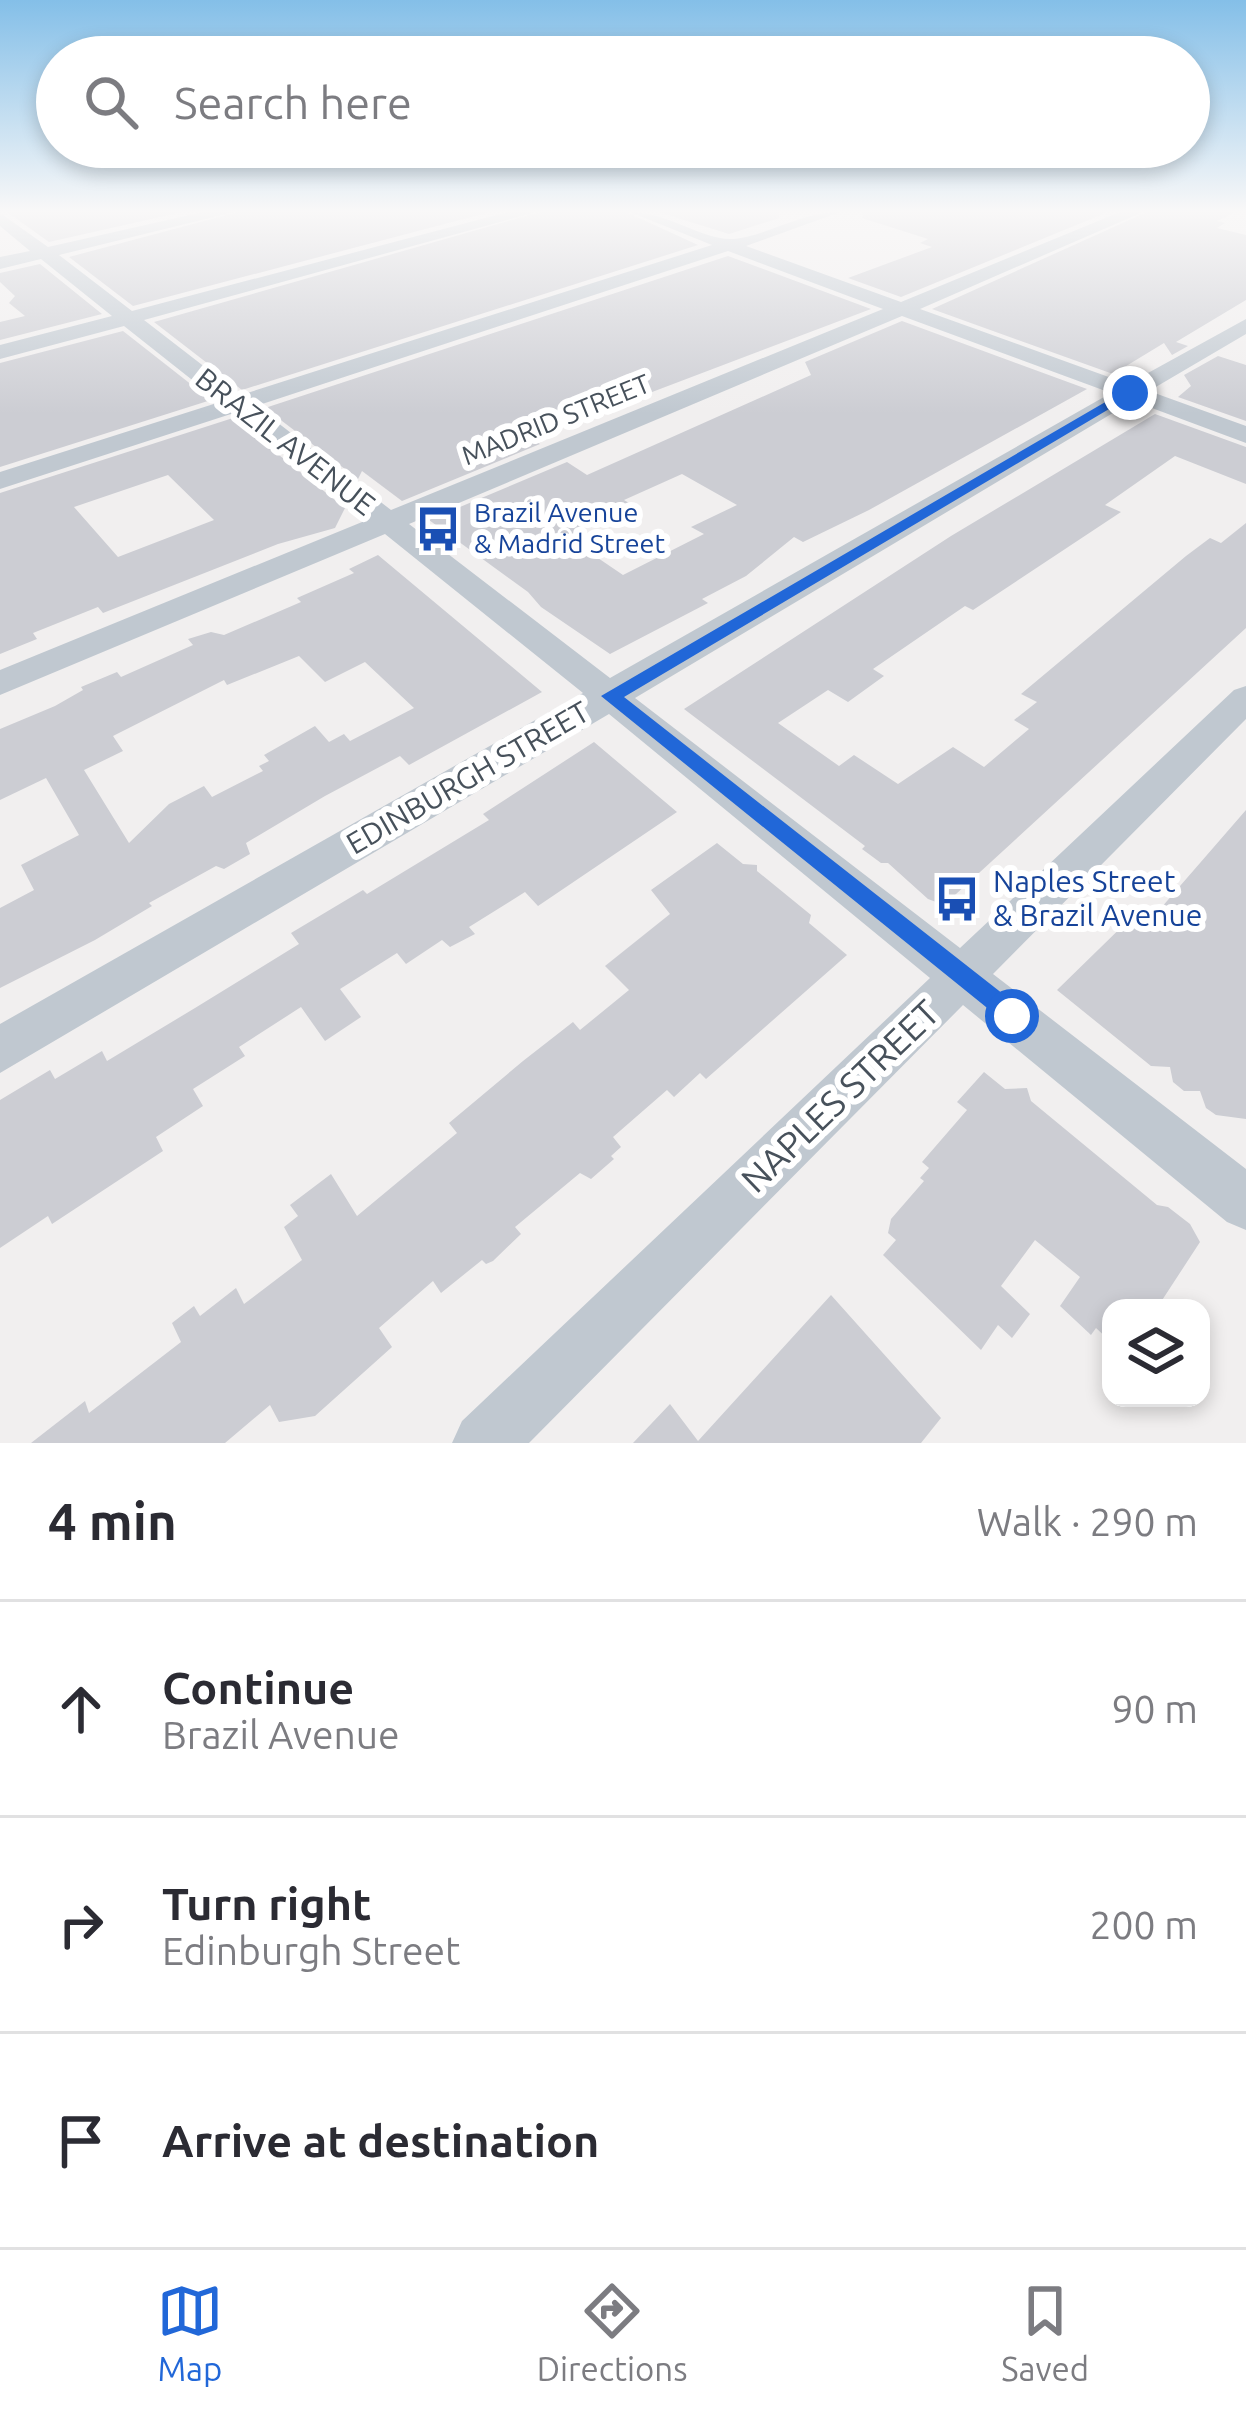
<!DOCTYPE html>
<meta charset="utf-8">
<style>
:root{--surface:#fff;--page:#f2f2f3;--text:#2b2b33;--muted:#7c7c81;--line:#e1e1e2;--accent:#2167d8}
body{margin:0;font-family:Ubuntu,sans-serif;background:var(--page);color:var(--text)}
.controls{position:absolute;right:36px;bottom:36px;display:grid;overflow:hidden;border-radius:24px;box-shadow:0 6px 18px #0003}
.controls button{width:108px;height:108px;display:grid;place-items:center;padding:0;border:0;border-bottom:3px solid var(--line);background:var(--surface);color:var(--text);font:60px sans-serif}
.stop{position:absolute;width:36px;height:36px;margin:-27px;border:9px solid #2167d8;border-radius:50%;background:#fff}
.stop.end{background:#2167d8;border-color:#fff;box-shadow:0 3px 12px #0008}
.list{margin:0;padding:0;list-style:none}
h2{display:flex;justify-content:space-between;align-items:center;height:156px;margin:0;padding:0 48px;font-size:51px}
h2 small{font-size:39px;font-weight:400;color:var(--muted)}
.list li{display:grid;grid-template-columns:78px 1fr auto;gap:36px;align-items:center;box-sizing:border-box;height:216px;padding:0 48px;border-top:3px solid var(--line)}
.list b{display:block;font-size:45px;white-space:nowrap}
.list p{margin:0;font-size:39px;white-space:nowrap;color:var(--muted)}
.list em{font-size:39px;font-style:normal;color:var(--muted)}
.icon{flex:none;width:66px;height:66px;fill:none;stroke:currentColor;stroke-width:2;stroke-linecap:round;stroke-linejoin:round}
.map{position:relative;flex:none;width:1246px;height:1443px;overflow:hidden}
.search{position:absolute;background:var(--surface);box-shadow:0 6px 18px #0003;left:36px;right:36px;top:36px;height:132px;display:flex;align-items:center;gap:30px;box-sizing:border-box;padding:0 42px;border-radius:66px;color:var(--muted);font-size:45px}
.sheet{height:804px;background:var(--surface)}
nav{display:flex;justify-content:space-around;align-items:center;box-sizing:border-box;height:168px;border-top:3px solid var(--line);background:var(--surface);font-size:33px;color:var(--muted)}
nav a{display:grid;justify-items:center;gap:6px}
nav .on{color:var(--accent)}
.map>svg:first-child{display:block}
.building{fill:#cccdd3;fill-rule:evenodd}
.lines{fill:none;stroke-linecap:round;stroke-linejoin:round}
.street{fill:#c0c8d0;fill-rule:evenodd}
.route{fill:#2167d8}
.labels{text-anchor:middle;stroke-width:12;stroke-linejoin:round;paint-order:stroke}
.far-street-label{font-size:27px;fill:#47515b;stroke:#fff}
.far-transit-label{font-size:27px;fill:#164399;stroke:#fff;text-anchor:start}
.street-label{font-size:30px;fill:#47515b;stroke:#fff}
.transit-label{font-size:30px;fill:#164399;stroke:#fff;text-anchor:start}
.near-street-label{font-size:36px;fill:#47515b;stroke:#fff}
</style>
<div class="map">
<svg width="1246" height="1443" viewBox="0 0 1246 1443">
<rect width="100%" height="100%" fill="#f1efef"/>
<g class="building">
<polygon points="7,212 182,212 49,242"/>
<polygon points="238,212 490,212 133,306 69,257"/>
<polygon points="540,212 626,212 698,245 242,390 154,322"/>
<polygon points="659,212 779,212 779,218 729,234"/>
<polygon points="863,212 1108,212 901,297 848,278 932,247 920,243 928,239 862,218"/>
<polygon points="1147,212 1236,212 1217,221 1225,223 1217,228 1246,235 1246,300 1176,342 1188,346 1172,355 1164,343 1113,374 932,309"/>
<polygon points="728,256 871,309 531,438 540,444 402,501 362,471 358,479 265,408"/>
<polygon points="40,264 102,314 0,340 0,322 25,316 9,303 15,296 0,282 0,273"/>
<path d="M902 321 1087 389 869 510 803 542 794 537 746 576 702 599 708 603 610 654 541 607 528 592 429 520 567 462 587 475 811 375 805 362ZM682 474 737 505 691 527 704 534 623 575 567 537 634 506 624 500Z"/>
<polygon points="123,331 211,400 0,467 0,363"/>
<polygon points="1218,356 1246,365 1246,421 1178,397 1191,386 1184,375"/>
<polygon points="1155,414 1246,447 1246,484 1175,456 1105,505 1121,512 973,610 965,606 873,669 884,676 848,702 828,690 778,723 839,766 854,755 898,784 953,747 984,767 1029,729 1014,720 1037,702 1021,694 1186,556 1210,538 1221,543 1246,523 1246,628 944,905 928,899 888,863 881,863 862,849 865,846 684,709 951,536"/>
<path d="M233 418 345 508 335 528 278 544 103 613 98 607 33 633 37 639 0 654V493ZM168 475 214 520 118 557 74 507Z"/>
<path d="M378 555 542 692 409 765 400 756 325 796 246 843 250 854 224 869 216 866 149 903 152 906 95 940 0 988V908L34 890 21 865 79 835 46 778 0 800V729L55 706 83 690 81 687 117 672 121 677 193 645 188 639 211 632 224 635 301 602 297 598 354 573 349 569ZM299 656 325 682 365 662 414 708 350 741 344 734 329 742 315 726 264 755 269 761 259 766 263 771 212 797 204 786 169 804 129 843 84 770 123 751 113 736 224 680 227 685Z"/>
<polygon points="594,742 677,812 538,906 525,892 469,927 475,934 450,947 442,940 406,964 397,953 340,989 361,1017 325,1041 301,1007 239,1047 245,1056 193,1089 203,1106 156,1137 163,1151 52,1224 48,1216 0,1248 0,1100 50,1070 55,1079 102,1051 107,1061 195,1008 299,944 291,933 363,890 367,894 489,820 483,814"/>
<polygon points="1246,810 1246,1119 1216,1115 1206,1108 1200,1091 1184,1091 1173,1082 1170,1067 1151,1066 1057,990 1141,908 1154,916"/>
<polygon points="717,843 743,864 757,865 757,871 811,915 809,923 847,955 706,1079 700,1073 674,1097 667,1090 613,1137 621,1147 611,1156 614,1159 591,1179 580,1173 515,1227 521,1234 493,1261 486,1264 482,1260 441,1293 433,1281 379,1328 392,1347 315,1416 279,1422 270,1405 225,1443 31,1443 85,1401 89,1413 181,1342 172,1323 194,1306 200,1316 236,1288 244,1304 302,1260 284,1227 298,1216 290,1205 331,1174 357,1216 457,1133 449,1123 523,1061 573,1022 580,1030 629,990 605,966 670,914 651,890"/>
<polygon points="984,1072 1005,1089 1027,1088 1031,1101 1157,1205 1168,1207 1190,1224 1200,1242 1157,1308 1111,1308 1111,1342 1096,1328 1091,1335 1060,1306 1080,1277 1035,1240 1001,1286 1030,1314 1012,1338 998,1325 981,1350 883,1255 896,1240 888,1233 891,1219 924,1181 920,1178 929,1168 922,1162 967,1110 957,1102"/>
<polygon points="831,1295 941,1418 921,1443 633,1443 670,1404 698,1441"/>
</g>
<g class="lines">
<path class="street" d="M203 212H234L59 255 132 311 508 212H536L144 320 241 395 712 245 630 212C667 212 701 239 730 239 761 239 799 212 840 212L746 246 901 302 1120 212H1143L920 309 1128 384 1246 319V334L1149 391 1246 426V443L1133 401 635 698 960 948 1234 690 1246 686V719L993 974 1246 1169V1230L1227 1222 963 1005 529 1443H452L462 1421 930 978 609 714 0 1073V1024L583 693 385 534 0 695V670L367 520 234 413 0 489V472L220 402 124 326 0 359V345L112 316 41 259 0 269V257L30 251 0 226V213L48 247ZM728 251 883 309 391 510 256 406ZM902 316 1111 393 610 678 409 524Z"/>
</g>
<linearGradient id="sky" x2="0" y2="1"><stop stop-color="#84bfe8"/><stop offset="0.51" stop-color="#f9f8f8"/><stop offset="1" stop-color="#f9f8f8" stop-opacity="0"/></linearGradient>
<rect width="1246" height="414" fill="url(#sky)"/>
<polygon class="route" points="1126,390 1136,393 624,697 1021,1008 1025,1016 1012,1028 601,696"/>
<defs>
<g id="bus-bare" transform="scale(3.6)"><path d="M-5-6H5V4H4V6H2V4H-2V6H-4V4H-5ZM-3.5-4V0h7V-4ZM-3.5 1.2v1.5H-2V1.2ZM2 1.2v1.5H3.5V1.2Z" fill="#1a4fb4" stroke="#fff" stroke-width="2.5" paint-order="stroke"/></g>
</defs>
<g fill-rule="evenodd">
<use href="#bus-bare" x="438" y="529"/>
<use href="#bus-bare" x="957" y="899"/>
</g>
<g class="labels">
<g class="far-street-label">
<text transform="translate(556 420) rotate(-22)" y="9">MADRID STREET</text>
</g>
<g class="far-transit-label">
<text x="474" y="522">Brazil Avenue<tspan x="474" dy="31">&amp; Madrid Street</tspan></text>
</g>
<g class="street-label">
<text transform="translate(285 442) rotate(38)" y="10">BRAZIL AVENUE</text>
<text transform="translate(468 778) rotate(-30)" y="10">EDINBURGH STREET</text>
</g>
<g class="transit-label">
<text x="993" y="892">Naples Street<tspan x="993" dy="34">&amp; Brazil Avenue</tspan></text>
</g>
<g class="near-street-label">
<text transform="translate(840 1096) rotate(-44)" y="13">NAPLES STREET</text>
</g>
</g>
</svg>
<div class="controls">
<button><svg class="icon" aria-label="layers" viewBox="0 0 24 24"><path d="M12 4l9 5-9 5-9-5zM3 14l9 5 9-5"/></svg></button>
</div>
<div class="stop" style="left:1012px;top:1016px"></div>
<div class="stop end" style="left:1130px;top:393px"></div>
<div class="search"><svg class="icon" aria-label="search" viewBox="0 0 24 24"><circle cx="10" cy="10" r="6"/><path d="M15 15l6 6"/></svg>Search here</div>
</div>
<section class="sheet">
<h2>4 min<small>Walk · 290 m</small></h2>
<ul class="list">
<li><svg class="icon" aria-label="ahead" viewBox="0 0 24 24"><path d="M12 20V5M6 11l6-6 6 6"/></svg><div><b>Continue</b><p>Brazil Avenue</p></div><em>90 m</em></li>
<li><svg class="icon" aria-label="right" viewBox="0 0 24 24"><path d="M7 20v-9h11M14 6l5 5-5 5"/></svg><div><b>Turn right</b><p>Edinburgh Street</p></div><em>200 m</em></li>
<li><svg class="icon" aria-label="arrive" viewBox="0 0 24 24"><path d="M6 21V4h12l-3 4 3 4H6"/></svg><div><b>Arrive at destination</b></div></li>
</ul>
</section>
<nav>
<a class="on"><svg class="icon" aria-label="map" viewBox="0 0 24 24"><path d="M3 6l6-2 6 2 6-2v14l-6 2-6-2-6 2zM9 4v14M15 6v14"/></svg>Map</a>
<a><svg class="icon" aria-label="directions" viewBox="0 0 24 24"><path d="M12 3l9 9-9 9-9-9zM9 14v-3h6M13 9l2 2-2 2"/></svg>Directions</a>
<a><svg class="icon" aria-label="saved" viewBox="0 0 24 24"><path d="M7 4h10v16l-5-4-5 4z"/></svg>Saved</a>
</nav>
